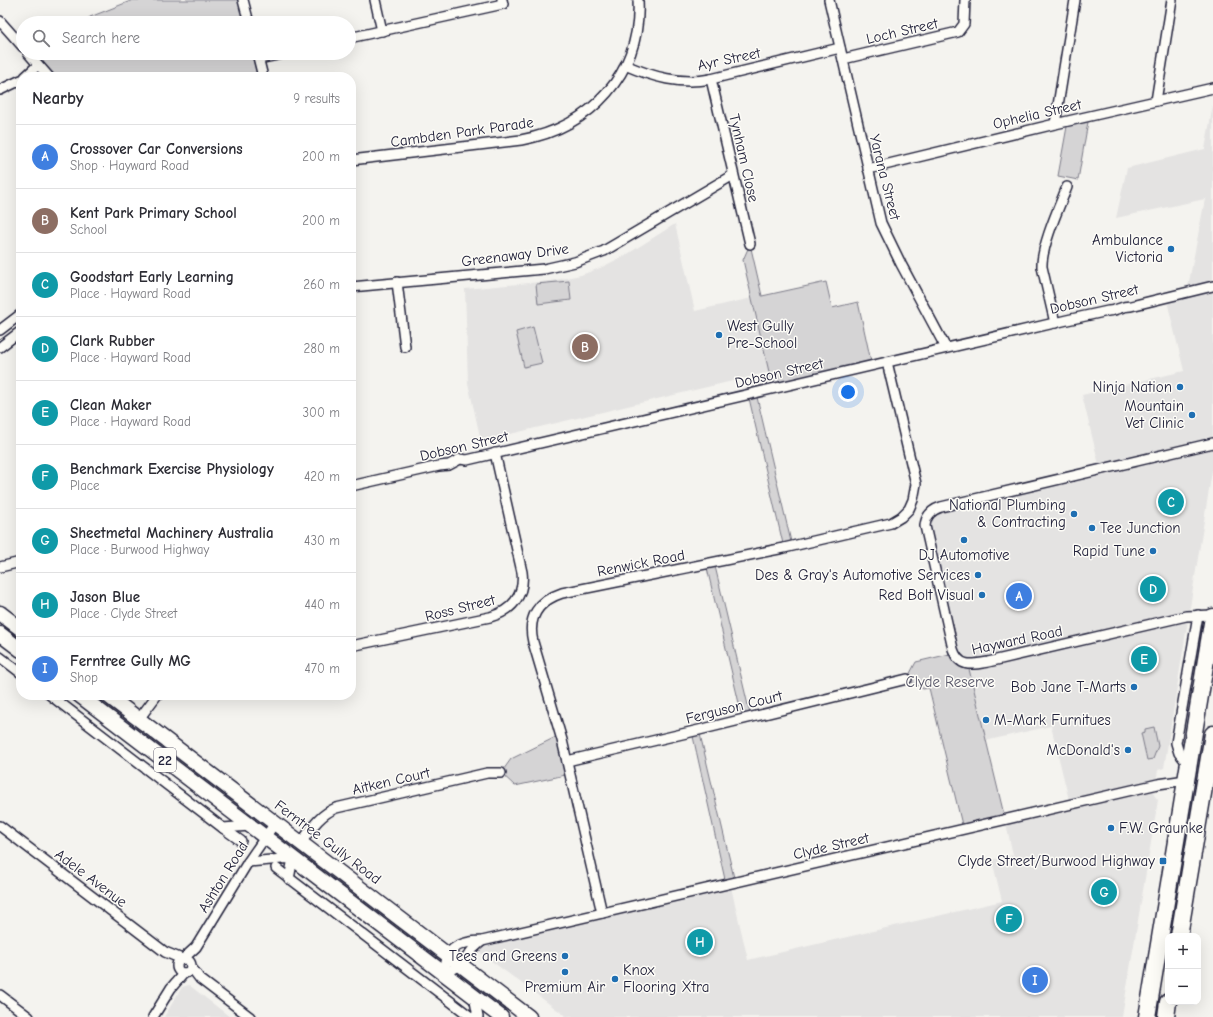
<!DOCTYPE html>
<meta charset="utf-8">
<style>
:root{--surface:#fff;--page:#f7f7f7;--text:#2b2b33;--muted:#7c7c81;--line:#e1e1e2;--accent:#111827}
body{margin:0;font-family:"Comic Neue",sans-serif;background:var(--page);color:var(--text)}
.controls{position:absolute;right:12px;bottom:12px;display:grid;overflow:hidden;border-radius:8px;box-shadow:0 4px 16px #0002}
.controls button{width:36px;height:36px;display:grid;place-items:center;padding:0;border:0;border-bottom:1px solid var(--line);background:var(--surface);color:var(--text);font:20px sans-serif}
.you{position:absolute;left:848px;top:392px;width:14px;height:14px;margin:-10px;border:3px solid #fff;border-radius:50%;background:#1a73e8;box-shadow:0 0 0 6px #1a73e833}
.badge{display:grid;place-items:center;width:26px;height:26px;border-radius:50%;background:var(--accent);color:#fff;font-size:13px;font-weight:700}
.pin{position:absolute;translate:-50% -50%;border:2px solid #fff;box-shadow:0 1px 4px #0006}
.list{margin:0;padding:0;list-style:none}
h2{display:flex;justify-content:space-between;align-items:center;height:52px;margin:0;padding:0 16px;font-size:17px}
h2 small{font-size:13px;font-weight:400;color:var(--muted)}
.list li{display:grid;grid-template-columns:26px 1fr auto;gap:12px;align-items:center;box-sizing:border-box;height:64px;padding:0 16px;border-top:1px solid var(--line)}
.list b{display:block;font-size:15px;white-space:nowrap}
.list p{margin:0;font-size:13px;white-space:nowrap;color:var(--muted)}
.list em{font-size:13px;font-style:normal;color:var(--muted)}
.icon{flex:none;width:22px;height:22px;fill:none;stroke:currentColor;stroke-width:2;stroke-linecap:round;stroke-linejoin:round}
.map{position:relative;flex:none;width:1213px;height:1017px;overflow:hidden}
.search{position:absolute;background:var(--surface);box-shadow:0 4px 16px #0002;left:16px;top:16px;width:340px;height:44px;display:flex;align-items:center;gap:10px;box-sizing:border-box;padding:0 14px;border-radius:22px;color:var(--muted);font-size:15px}
.panel{position:absolute;background:var(--surface);box-shadow:0 4px 16px #0002;left:16px;top:72px;width:340px;height:628px;border-radius:16px}
.map>svg:first-child{display:block}
.built{fill:#e4e3e2}
.green{fill:#d5d4d5;stroke:#7c7b88}
.lines{fill:none;stroke-linecap:round;stroke-linejoin:round}
.street-casing{stroke:#22223b;stroke-width:12}
.primary-casing{stroke:#22223b;stroke-width:17}
.highway-casing{stroke:#22223b;stroke-width:19}
.street{stroke:#fdfcf7;stroke-width:9}
.primary{stroke:#fdfcf7;stroke-width:14}
.highway{stroke:#fdfcf7;stroke-width:16}
.poi-dot{fill:#1f6fb2;stroke:#fdfcf7;stroke-width:1.5}
.labels{text-anchor:middle;stroke-width:3;stroke-linejoin:round;paint-order:stroke}
.shield{fill:#fdfcf7;stroke:#646373;stroke-width:1}
.shield-label{font-size:14px;font-weight:bold;fill:#22223b}
.street-label{font-size:15px;fill:#22223b;stroke:#fdfcf7}
.poi-label{font-size:15px;fill:#22223b;stroke:#fdfcf7;text-anchor:end}
.park-label{font-size:15px;fill:#585769;stroke:#fdfcf7}
</style>
<div class="map">
<svg width="1213" height="1017" viewBox="0 0 1213 1017">
<rect width="100%" height="100%" fill="#f4f3ef"/>
<filter id="ink" filterUnits="userSpaceOnUse"><feTurbulence type="fractalNoise" baseFrequency=".025" numOctaves="2"/><feDisplacementMap in="SourceGraphic" scale="8" xChannelSelector="R" yChannelSelector="G"/><feConvolveMatrix kernelMatrix="1 2 1 2 8 2 1 2 1" color-interpolation-filters="sRGB"/></filter>
<g filter="url(#ink)">
<g class="built">
<polygon points="1213,105 1213,465 1164,768 1158,770 1154,795 1158,800 1122,1017 567,1017 482,954 475,948 482,941 730,883 748,960 1002,901 992,860 1013,855 1005,819 1070,804 1051,726 985,741 968,665 960,661 926,532 931,512 1100,469 1082,395 1184,371 1166,297 1187,292 1205,199 1116,218 1127,168 1205,149"/>
<polygon points="675,224 695,311 752,298 770,372 481,441 468,383 465,289 550,281 581,275 600,268 626,255"/>
<polygon points="189,985 230,1017 164,1017 182,987"/>
</g>
<g class="green">
<polygon points="133,0 243,0 249,23 83,23 90,17"/>
<polygon points="49,53 257,53 263,77 49,77 37,63"/>
<polygon points="1089,116 1078,180 1058,176 1068,121"/>
<polygon points="750,244 762,296 826,282 832,308 858,302 872,366 773,389 743,260"/>
<polygon points="569,281 571,300 538,304 536,284"/>
<polygon points="533,327 542,363 524,367 516,332"/>
<polygon points="756,393 792,546 784,548 748,394"/>
<polygon points="714,562 751,718 743,720 706,564"/>
<polygon points="954,653 968,665 1005,819 963,829 929,688 923,689 907,679 916,662"/>
<polygon points="1154,727 1158,746 1153,759 1147,760 1141,733 1145,732 1145,729"/>
<polygon points="699,730 735,882 726,884 692,732"/>
<polygon points="560,735 570,774 515,786 501,773 511,759"/>
</g>
<g class="lines">
<g class="street-casing">
<g id="street">
<polyline points="243,0 249,23"/>
<polyline points="375,0 382,31"/>
<polyline points="829,0 881,223 901,264 946,348"/>
<polyline points="0,21 23,47"/>
<polyline points="349,38 503,4 502,0"/>
<polyline points="28,53 49,77"/>
<polyline points="257,53 263,77"/>
<polyline points="259,59 287,53"/>
<polyline points="843,59 958,32 964,24 965,0"/>
<path d="M625 65C653 77 680 85 711 79L840 48"/>
<polyline points="25,77 38,65"/>
<polyline points="711,79 750,244"/>
<polyline points="0,90 21,80"/>
<polyline points="1156,101 1172,0"/>
<polyline points="1055,124 1075,0"/>
<path d="M351 160 521 140C591 127 642 73 638 0"/>
<polyline points="868,169 1055,124 1213,88"/>
<polyline points="397,282 405,347"/>
<polyline points="351,287 544,269 575,262 604,251 733,175"/>
<path d="M1055 323 1042 267C1041 247 1059 207 1067 187"/>
<polyline points="0,330 21,314"/>
<polyline points="0,347 21,331"/>
<path d="M1213 443 941 507C932 510 926 515 925 526L953 649C959 668 972 665 988 662L1186 616 1213 615"/>
<path d="M351 486 439 466 449 465 460 459 467 460 1067 320 1108 311C1118 311 1119 306 1131 306L1213 286"/>
<polyline points="0,567 21,562"/>
<path d="M351 646 490 617C512 611 525 595 522 572L495 453"/>
<polyline points="0,657 21,673"/>
<polyline points="50,695 223,828 250,826"/>
<polyline points="139,719 157,695"/>
<polyline points="567,761 699,730 907,679"/>
<polyline points="1189,765 1179,753 1176,743 1198,615"/>
<polyline points="0,826 165,952 182,959"/>
<polyline points="223,828 241,841"/>
<path d="M301 843C311 829 319 815 336 808L487 773H501"/>
<polyline points="248,862 293,858 289,879"/>
<polyline points="276,868 471,1017"/>
<path d="M602 913 562 740 533 642C527 617 538 601 562 593L784 548 891 523 901 517 909 509 913 500 916 484 887 362"/>
<polyline points="183,959 196,947 248,862 275,823"/>
<circle cx="184" cy="966" r="7"/>
<polyline points="191,967 200,979 250,1017"/>
<path d="M444 974C445 968 446 960 448 955 454 944 470 941 482 941L1158 784 1186 780"/>
<polyline points="444,974 461,965 473,949 482,941"/>
<polyline points="0,995 29,1017"/>
<polyline points="474,996 478,1017"/>
<polyline points="153,1017 171,988 184,973"/>
</g>
</g>
<g class="primary-casing">
<g id="primary">
<polyline points="0,613 21,629"/>
<polyline points="0,634 21,650"/>
<polyline points="79,695 501,1017"/>
<polyline points="107,695 529,1017"/>
</g>
</g>
<g class="highway-casing">
<g id="highway">
<polyline points="1179,936 1213,734"/>
<polyline points="1147,1017 1213,617"/>
<polyline points="1166,1017 1168,1002"/>
</g>
</g>
<use href="#street" class="street"/>
<use href="#primary" class="primary"/>
<use href="#highway" class="highway"/>
</g>
</g>
<g class="poi-dot">
<circle cx="1171" cy="249" r="4"/>
<circle cx="719" cy="335" r="4"/>
<circle cx="1180" cy="387" r="4"/>
<circle cx="1192" cy="415" r="4"/>
<circle cx="1074" cy="514" r="4"/>
<circle cx="1092" cy="528" r="4"/>
<circle cx="964" cy="540" r="4"/>
<circle cx="1153" cy="551" r="4"/>
<circle cx="978" cy="575" r="4"/>
<circle cx="982" cy="595" r="4"/>
<circle cx="1134" cy="687" r="4"/>
<circle cx="986" cy="720" r="4"/>
<circle cx="1128" cy="750" r="4"/>
<circle cx="1111" cy="828" r="4"/>
<rect x="1159" y="857" width="8" height="8" rx="2"/>
<circle cx="565" cy="956" r="4"/>
<circle cx="565" cy="972" r="4"/>
<circle cx="615" cy="979" r="4"/>
</g>
<g class="labels">
<rect class="shield" x="154" y="748" width="22" height="24" rx="3"/>
<g class="shield-label">
<text x="165" y="765">22</text>
</g>
<g class="street-label">
<text transform="translate(902 31) rotate(-13)" y="5">Loch Street</text>
<text transform="translate(729 59) rotate(-12)" y="5">Ayr Street</text>
<text transform="translate(1037 114) rotate(-13)" y="5">Ophelia Street</text>
<text transform="translate(462 132) rotate(-8)" y="5">Cambden Park Parade</text>
<text transform="translate(744 158) rotate(77)" y="5">Tynham Close</text>
<text transform="translate(885 177) rotate(76)" y="5">Yarana Street</text>
<text transform="translate(515 255) rotate(-7)" y="5">Greenaway Drive</text>
<text transform="translate(1094 299) rotate(-13)" y="5">Dobson Street</text>
<text transform="translate(779 373) rotate(-13)" y="5">Dobson Street</text>
<text transform="translate(464 446) rotate(-13)" y="5">Dobson Street</text>
<text transform="translate(641 563) rotate(-11)" y="5">Renwick Road</text>
<text transform="translate(460 608) rotate(-14)" y="5">Ross Street</text>
<text transform="translate(1017 640) rotate(-12)" y="5">Hayward Road</text>
<text transform="translate(734 707) rotate(-14)" y="5">Ferguson Court</text>
<text transform="translate(391 781) rotate(-13)" y="5">Aitken Court</text>
<text transform="translate(328 842) rotate(37)" y="5">Ferntree Gully Road</text>
<text transform="translate(831 846) rotate(-13)" y="5">Clyde Street</text>
<text transform="translate(223 877) rotate(-58)" y="5">Ashton Road</text>
<text transform="translate(91 878) rotate(37)" y="5">Adele Avenue</text>
</g>
<g class="poi-label">
<text x="1163" y="245">Ambulance<tspan x="1163" dy="17">Victoria</tspan></text>
<text x="727" y="331" text-anchor="start">West Gully<tspan x="727" dy="17">Pre-School</tspan></text>
<text x="1172" y="392">Ninja Nation</text>
<text x="1184" y="411">Mountain<tspan x="1184" dy="17">Vet Clinic</tspan></text>
<text x="1066" y="510">National Plumbing<tspan x="1066" dy="17">&amp; Contracting</tspan></text>
<text x="1100" y="533" text-anchor="start">Tee Junction</text>
<text x="1145" y="556">Rapid Tune</text>
<text x="964" y="560" text-anchor="middle">DJ Automotive</text>
<text x="970" y="580">Des &amp; Gray's Automotive Services</text>
<text x="974" y="600">Red Bolt Visual</text>
<text x="1126" y="692">Bob Jane T-Marts</text>
<text x="994" y="725" text-anchor="start">M-Mark Furnitues</text>
<text x="1120" y="755">McDonald's</text>
<text x="1119" y="833" text-anchor="start">F.W. Graunke</text>
<text x="1155" y="866">Clyde Street/Burwood Highway</text>
<text x="557" y="961">Tees and Greens</text>
<text x="623" y="975" text-anchor="start">Knox<tspan x="623" dy="17">Flooring Xtra</tspan></text>
<text x="565" y="992" text-anchor="middle">Premium Air</text>
</g>
<g class="park-label">
<text x="950" y="687">Clyde Reserve</text>
</g>
</g>
</svg>
<div class="controls">
<button>+</button>
<button>−</button>
</div>
<div class="you"></div>
<div class="pin badge" style="left:1019px;top:596px;background:#3f7fe0">A</div>
<div class="pin badge" style="left:585px;top:347px;background:#8d6e63">B</div>
<div class="pin badge" style="left:1171px;top:502px;background:#0f9aa8">C</div>
<div class="pin badge" style="left:1153px;top:589px;background:#0f9aa8">D</div>
<div class="pin badge" style="left:1144px;top:659px;background:#0f9aa8">E</div>
<div class="pin badge" style="left:1009px;top:919px;background:#0f9aa8">F</div>
<div class="pin badge" style="left:1104px;top:892px;background:#0f9aa8">G</div>
<div class="pin badge" style="left:700px;top:942px;background:#0f9aa8">H</div>
<div class="pin badge" style="left:1035px;top:980px;background:#3f7fe0">I</div>
<div class="search"><svg class="icon" aria-label="search" viewBox="0 0 24 24"><circle cx="10" cy="10" r="6"/><path d="M15 15l6 6"/></svg>Search here</div>
<section class="panel">
<h2>Nearby<small>9 results</small></h2>
<ul class="list">
<li><span class="badge" style="background:#3f7fe0">A</span><div><b>Crossover Car Conversions</b><p>Shop · Hayward Road</p></div><em>200 m</em></li>
<li><span class="badge" style="background:#8d6e63">B</span><div><b>Kent Park Primary School</b><p>School</p></div><em>200 m</em></li>
<li><span class="badge" style="background:#0f9aa8">C</span><div><b>Goodstart Early Learning</b><p>Place · Hayward Road</p></div><em>260 m</em></li>
<li><span class="badge" style="background:#0f9aa8">D</span><div><b>Clark Rubber</b><p>Place · Hayward Road</p></div><em>280 m</em></li>
<li><span class="badge" style="background:#0f9aa8">E</span><div><b>Clean Maker</b><p>Place · Hayward Road</p></div><em>300 m</em></li>
<li><span class="badge" style="background:#0f9aa8">F</span><div><b>Benchmark Exercise Physiology</b><p>Place</p></div><em>420 m</em></li>
<li><span class="badge" style="background:#0f9aa8">G</span><div><b>Sheetmetal Machinery Australia</b><p>Place · Burwood Highway</p></div><em>430 m</em></li>
<li><span class="badge" style="background:#0f9aa8">H</span><div><b>Jason Blue</b><p>Place · Clyde Street</p></div><em>440 m</em></li>
<li><span class="badge" style="background:#3f7fe0">I</span><div><b>Ferntree Gully MG</b><p>Shop</p></div><em>470 m</em></li>
</ul>
</section>
</div>
